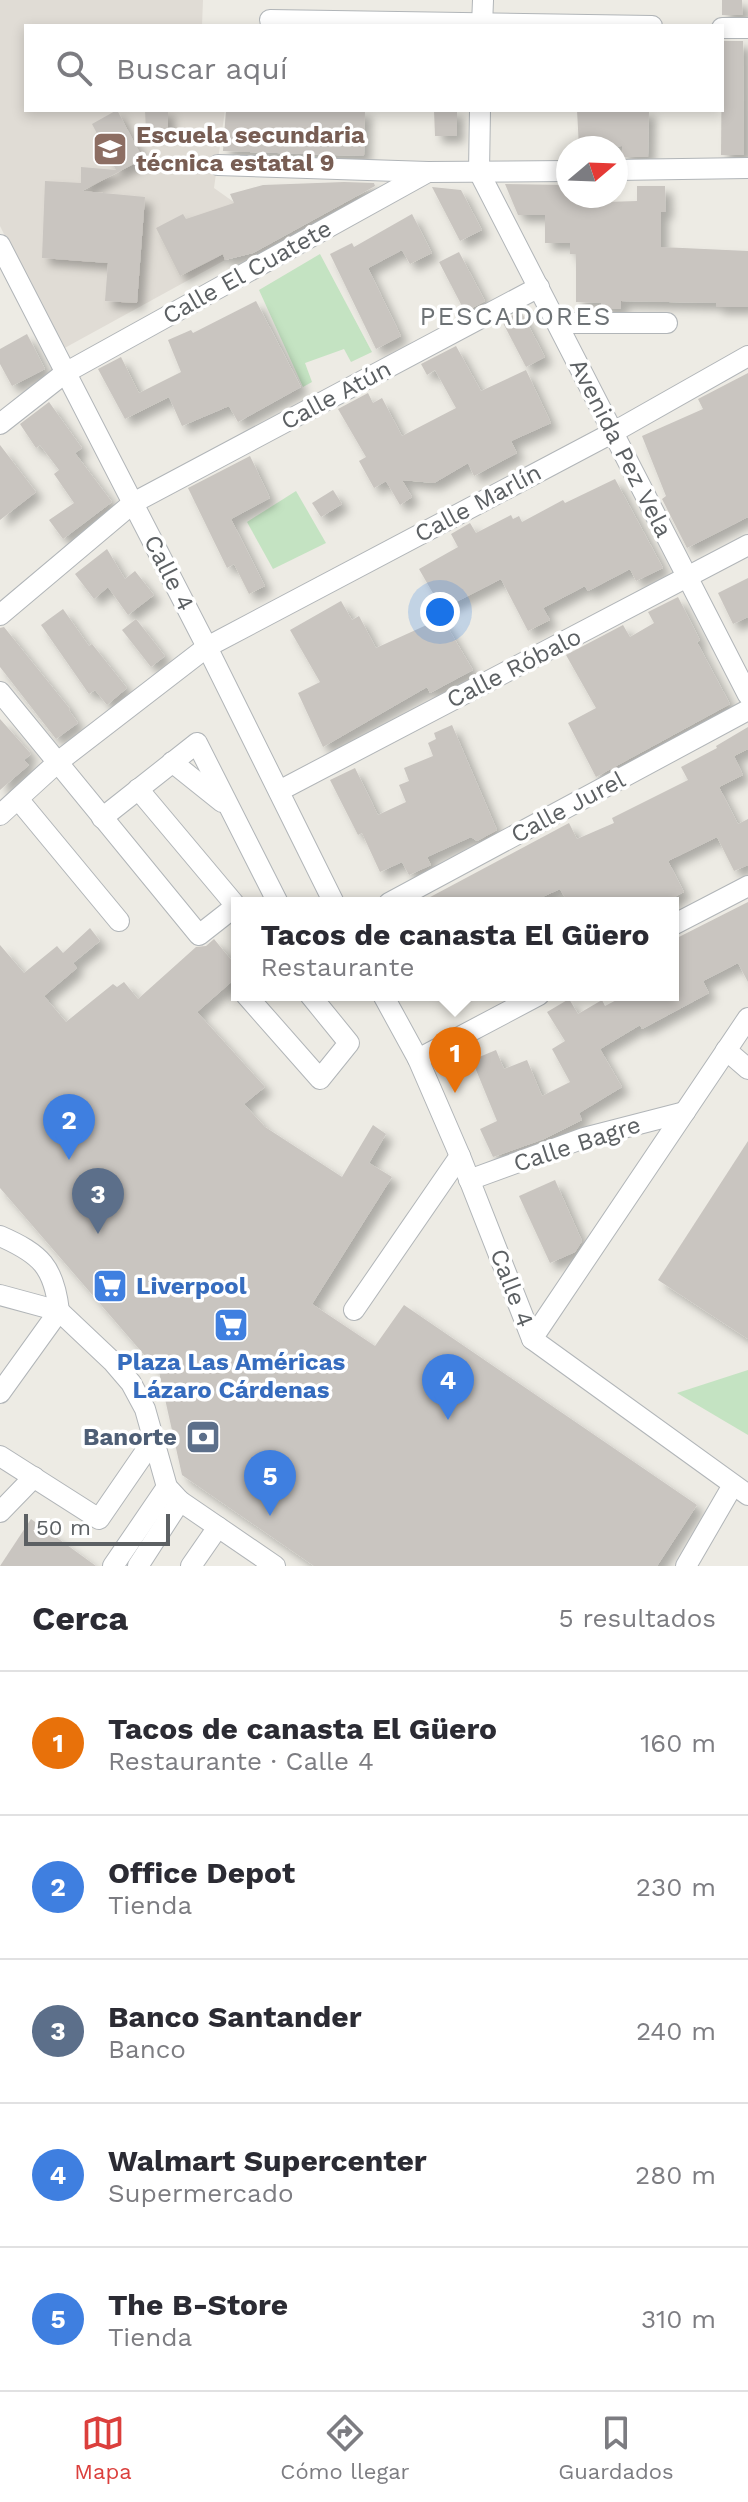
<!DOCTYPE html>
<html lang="es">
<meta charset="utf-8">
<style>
:root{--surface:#fff;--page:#f7f7f7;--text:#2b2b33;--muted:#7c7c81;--line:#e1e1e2;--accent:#db3f3c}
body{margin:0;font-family:"Work Sans",sans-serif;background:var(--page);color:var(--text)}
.compass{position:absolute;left:556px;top:136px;width:72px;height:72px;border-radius:50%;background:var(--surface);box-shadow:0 4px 12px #0003;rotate:71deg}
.scale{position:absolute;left:24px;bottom:20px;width:146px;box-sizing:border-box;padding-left:8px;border:4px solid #5c6063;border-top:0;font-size:22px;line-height:28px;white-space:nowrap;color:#5c6063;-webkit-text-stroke:6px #fff;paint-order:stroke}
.you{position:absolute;left:440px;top:612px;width:28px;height:28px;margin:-20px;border:6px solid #fff;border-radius:50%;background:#1a73e8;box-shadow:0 0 0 12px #1a73e833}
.badge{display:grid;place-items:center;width:52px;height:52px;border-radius:50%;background:var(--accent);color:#fff;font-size:26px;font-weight:700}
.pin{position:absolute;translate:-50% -66px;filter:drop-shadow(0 2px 4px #0008)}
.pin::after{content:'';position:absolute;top:42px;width:28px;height:24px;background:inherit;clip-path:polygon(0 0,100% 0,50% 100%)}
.popup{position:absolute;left:231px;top:897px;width:448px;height:104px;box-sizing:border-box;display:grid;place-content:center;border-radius:0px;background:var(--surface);filter:drop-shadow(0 2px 6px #0005);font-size:26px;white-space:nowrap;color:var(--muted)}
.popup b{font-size:30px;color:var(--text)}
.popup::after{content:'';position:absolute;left:50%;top:100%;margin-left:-16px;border:16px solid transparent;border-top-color:var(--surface)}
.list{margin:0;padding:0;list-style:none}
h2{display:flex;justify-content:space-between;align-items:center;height:104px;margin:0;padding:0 32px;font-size:34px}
h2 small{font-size:26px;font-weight:400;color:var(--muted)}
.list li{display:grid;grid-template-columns:52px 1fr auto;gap:24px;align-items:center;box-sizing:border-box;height:144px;padding:0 32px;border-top:2px solid var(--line)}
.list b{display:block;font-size:30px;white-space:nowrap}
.list p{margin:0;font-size:26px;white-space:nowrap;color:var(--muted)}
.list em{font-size:26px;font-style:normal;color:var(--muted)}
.icon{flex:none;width:44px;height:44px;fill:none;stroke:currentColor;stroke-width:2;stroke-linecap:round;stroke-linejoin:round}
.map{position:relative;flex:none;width:748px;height:1566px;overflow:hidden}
.search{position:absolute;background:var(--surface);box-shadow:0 4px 12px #0003;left:24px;right:24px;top:24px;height:88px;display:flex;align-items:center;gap:20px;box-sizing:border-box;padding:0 28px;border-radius:0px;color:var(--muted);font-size:30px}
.sheet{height:824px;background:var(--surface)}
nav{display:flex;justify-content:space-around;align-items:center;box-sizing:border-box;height:112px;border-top:2px solid var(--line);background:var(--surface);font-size:22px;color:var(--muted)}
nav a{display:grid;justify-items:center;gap:4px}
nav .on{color:var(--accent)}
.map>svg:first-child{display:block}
.education{fill:#e0dcd5}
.green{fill:#c4e3c2}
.building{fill:#c9c5c0;filter:url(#shadow)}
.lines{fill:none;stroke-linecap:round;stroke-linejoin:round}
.minor-casing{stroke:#b1b5b8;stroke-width:22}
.minor{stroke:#fff;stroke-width:20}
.labels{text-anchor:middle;stroke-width:7;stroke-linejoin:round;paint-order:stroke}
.education-label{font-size:24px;font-weight:bold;fill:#785e54;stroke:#fff;text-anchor:start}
.street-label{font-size:24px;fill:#5c6063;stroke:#fff}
.shop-label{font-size:24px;font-weight:bold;fill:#366cbe;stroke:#fff;text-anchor:start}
.service-label{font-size:24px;font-weight:bold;fill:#4e5e75;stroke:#fff;text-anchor:end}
.neighbourhood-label{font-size:26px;letter-spacing:2px;fill:#6d7275;stroke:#fff}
</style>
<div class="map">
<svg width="748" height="1566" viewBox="0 0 748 1566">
<defs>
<filter id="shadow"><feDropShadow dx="7" dy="7" stdDeviation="4" flood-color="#0004"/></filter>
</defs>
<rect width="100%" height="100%" fill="#edebe4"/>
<polygon class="education" points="0,0 203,0 202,26 26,26 26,110 225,110 214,188 276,232 61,350 0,226"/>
<g class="green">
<polygon points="320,254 372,352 351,362 344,349 305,363 312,382 303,387 259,290"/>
<polygon points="296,491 326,543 273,569 247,522"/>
<polygon points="748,1370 748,1435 677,1393"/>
</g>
<g class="building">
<polygon points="722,0 742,0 743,15 722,15"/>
<polygon points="722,41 743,41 744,155 721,155"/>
<polygon points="117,110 143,159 82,191 145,197 137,303 105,301 108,263 42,258 45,181 81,183 81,167 116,170 92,124"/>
<polygon points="145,110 168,110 168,131 146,132"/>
<polygon points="226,110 365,110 364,156 223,151"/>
<polygon points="434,110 457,110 457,136 435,136"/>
<polygon points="577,110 649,110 648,157 622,157 622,146 579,148"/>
<polygon points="344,182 374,183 375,186 253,253 225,260 223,254 180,276 156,228 183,214 186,219 234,203 230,194 263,185"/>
<polygon points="505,184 566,185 568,196 606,196 606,202 637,201 637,186 665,186 666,212 661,212 661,247 748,251 748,307 716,307 716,303 621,301 621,309 601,309 601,303 576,302 576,254 570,254 570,243 545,243 545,215 518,215"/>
<polygon points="432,187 461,190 482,230 460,241"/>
<polygon points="412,214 432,253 410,264 402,250 368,268 401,336 376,349 330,254 352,243 354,247"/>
<polygon points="459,252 485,301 465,312 439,262"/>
<polygon points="256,301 301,387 238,422 229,406 182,426 169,397 125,419 98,369 121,357 139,393 181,372 168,340 191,330 193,333"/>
<polygon points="521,311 545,357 526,367 502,321"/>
<polygon points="27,334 45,369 12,386 0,364 0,349"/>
<polygon points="456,346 481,391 526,370 551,423 511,441 517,453 474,476 468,463 434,483 402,480 412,497 400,505 386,481 374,488 359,461 366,457 338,409 368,393 373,403 382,398 402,436 456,408 435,370 427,375 421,364"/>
<polygon points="748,373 748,517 687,548 662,499 666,496 642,436 703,409 698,399"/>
<polygon points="49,402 82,448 75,453 112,502 63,539 49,520 74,503 54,474 59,470 40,445 36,448 20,424"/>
<polygon points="0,445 36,492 0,520"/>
<polygon points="250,456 270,498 231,519 265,586 249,594 234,564 227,568 188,488"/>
<polygon points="615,479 663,568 636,581 630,569 588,591 585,586 543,608 550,620 528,631 501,579 442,609 419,569 458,547 451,534 470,523 476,533 511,515 513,519 519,516 522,522 563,500 565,503"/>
<polygon points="333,490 342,504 321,517 312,503"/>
<polygon points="107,549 125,579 135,571 154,595 128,615 108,587 94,599 75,574"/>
<polygon points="748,578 748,617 733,624 718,593"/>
<polygon points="678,597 700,640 697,642 730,704 596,777 568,723 596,708 566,655 623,625 630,637 654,623 648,612"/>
<polygon points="341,601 352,620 359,616 376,648 442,618 473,670 430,693 427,687 323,747 298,693 320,682 290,630"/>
<polygon points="63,609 89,646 92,644 127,688 107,705 95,690 89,694 41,625"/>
<polygon points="136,619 165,656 151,667 122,630"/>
<polygon points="4,627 70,709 69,710 78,723 56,739 0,667 0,628"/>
<polygon points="0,719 31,754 24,760 29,765 0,790"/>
<polygon points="452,725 497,830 477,841 471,837 427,857 431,865 409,875 402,862 380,872 362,833 358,835 330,780 355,768 378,815 406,802 399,785 409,781 404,768 433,756 428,743 436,739 434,733"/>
<polygon points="748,727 748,749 734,756 743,775 719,787 738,824 748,819 748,865 734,871 717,837 668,861 684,892 663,903 568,903 560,889 529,903 419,903 569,823 577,839 614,823 612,818 688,780 681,767 717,748 716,746"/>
<polygon points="748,902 748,982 738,963 703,981 709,993 642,1029 640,1025 600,1049 622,1087 579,1113 582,1120 544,1139 493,1157 480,1129 497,1121 472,1060 496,1050 504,1069 527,1060 542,1096 570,1082 552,1049 565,1041 547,1012 569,999 578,1014 602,1000 605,1006 626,995 673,995 673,940"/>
<polygon points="90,928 100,941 73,963 77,968 44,996 66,1022 113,984 117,987 124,982 138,999 196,947 206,946 214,939 237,967 237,977 197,1012 265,1087 244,1104 265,1127 342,1177 373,1125 386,1134 369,1163 392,1177 312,1304 375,1346 404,1305 697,1505 657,1566 314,1566 182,1475 159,1372 0,1188 0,945 24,973 57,946 63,953"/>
<polygon points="748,1141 748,1339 658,1280"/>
<polygon points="555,1180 582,1241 575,1252 550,1263 519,1196"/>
<polygon points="31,1519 96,1566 0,1566"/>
</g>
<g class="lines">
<g class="minor-casing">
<g id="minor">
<polyline points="270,20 652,26"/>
<polyline points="482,26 483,0"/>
<polyline points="722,28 748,28"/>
<polyline points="480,110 479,172 748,695"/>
<polyline points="218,165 428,172 568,171"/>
<polyline points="616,170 748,168"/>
<polyline points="0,245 207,647 334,903"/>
<polyline points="558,323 667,323"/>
<polyline points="0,424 65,373 428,172"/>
<polyline points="0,615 133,503 539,287"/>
<polyline points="0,692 199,935 236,906"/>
<polyline points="172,762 222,802"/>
<polyline points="138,789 237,907"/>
<polyline points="279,791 748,545"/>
<polyline points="18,799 119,921"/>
<polyline points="0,815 58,762 207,647 612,433 748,356"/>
<polyline points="102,818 197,743 278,903"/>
<polyline points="389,903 748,710"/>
<polyline points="673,925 748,886"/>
<polyline points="246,995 320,1079 349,1043 310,995"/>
<polyline points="383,995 418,1059 460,1156 532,1339 748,1495"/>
<polyline points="726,1050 748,1069"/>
<polyline points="418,1059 539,995"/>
<polyline points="469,1180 584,1138 685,1112"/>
<path d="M0 1236C41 1254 54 1267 59 1311L0 1393"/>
<polyline points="0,1295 59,1311 113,1362 131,1383 145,1409 167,1487 180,1501 275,1566"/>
<polyline points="354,1310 460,1156"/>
<polyline points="532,1339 748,1018"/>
<polyline points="0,1456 99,1519 154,1439"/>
<polyline points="0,1512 34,1477"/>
<polyline points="113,1566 167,1487"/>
<polyline points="138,1566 180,1501"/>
<polyline points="191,1566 218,1527"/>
<polyline points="686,1566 733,1485"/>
</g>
</g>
<use href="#minor" class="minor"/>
</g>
<defs>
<g id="school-square" transform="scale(1.8)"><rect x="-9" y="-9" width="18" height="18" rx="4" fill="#8d6e63" stroke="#fff"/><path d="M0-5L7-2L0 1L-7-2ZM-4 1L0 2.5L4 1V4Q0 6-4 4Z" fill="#fff"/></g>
<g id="supermarket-square" transform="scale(1.8)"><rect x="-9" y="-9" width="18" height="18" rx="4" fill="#3f7fe0" stroke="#fff"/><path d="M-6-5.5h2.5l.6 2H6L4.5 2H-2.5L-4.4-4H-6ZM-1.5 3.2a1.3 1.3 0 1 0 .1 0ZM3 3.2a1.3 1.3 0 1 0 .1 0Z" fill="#fff"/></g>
<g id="bank-square" transform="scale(1.8)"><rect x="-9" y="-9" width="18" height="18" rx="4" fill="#5c6f8a" stroke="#fff"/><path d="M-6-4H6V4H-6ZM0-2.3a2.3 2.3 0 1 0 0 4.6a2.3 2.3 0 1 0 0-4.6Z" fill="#fff"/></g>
</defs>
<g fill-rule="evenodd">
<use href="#school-square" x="110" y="149"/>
<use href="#supermarket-square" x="110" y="1286"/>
<use href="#supermarket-square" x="231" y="1325"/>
<use href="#bank-square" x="203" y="1437"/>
</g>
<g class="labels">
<g class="education-label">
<text x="136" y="143">Escuela secundaria<tspan x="136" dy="28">técnica estatal 9</tspan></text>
</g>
<g class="street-label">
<text transform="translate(247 272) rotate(-29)" y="8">Calle El Cuatete</text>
<text transform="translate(336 395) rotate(-28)" y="8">Calle Atún</text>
<text transform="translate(621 448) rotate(63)" y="8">Avenida Pez Vela</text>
<text transform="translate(478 503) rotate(-28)" y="8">Calle Marlín</text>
<text transform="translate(169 573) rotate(63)" y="8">Calle 4</text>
<text transform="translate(514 668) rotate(-27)" y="8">Calle Róbalo</text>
<text transform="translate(568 807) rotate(-28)" y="8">Calle Jurel</text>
<text transform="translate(577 1144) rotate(-18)" y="8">Calle Bagre</text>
<text transform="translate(512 1288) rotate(69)" y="8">Calle 4</text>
</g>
<g class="shop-label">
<text x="136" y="1294">Liverpool</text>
<text x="231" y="1370" text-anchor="middle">Plaza Las Américas<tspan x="231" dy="28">Lázaro Cárdenas</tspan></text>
</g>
<g class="service-label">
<text x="177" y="1445">Banorte</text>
</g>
<g class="neighbourhood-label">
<text x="516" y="325">PESCADORES</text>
</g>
</g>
</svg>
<svg class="compass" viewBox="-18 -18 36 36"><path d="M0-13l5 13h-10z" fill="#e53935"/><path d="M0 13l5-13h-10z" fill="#7c7c81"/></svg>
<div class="scale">50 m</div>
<div class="you"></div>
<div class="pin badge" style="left:455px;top:1093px;background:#e8710a">1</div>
<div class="popup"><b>Tacos de canasta El Güero</b>Restaurante</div>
<div class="pin badge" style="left:69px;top:1160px;background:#3f7fe0">2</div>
<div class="pin badge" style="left:98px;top:1234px;background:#5c6f8a">3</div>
<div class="pin badge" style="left:448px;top:1420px;background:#3f7fe0">4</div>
<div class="pin badge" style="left:270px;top:1516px;background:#3f7fe0">5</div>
<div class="search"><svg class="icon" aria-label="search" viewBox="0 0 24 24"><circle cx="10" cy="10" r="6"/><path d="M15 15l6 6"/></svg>Buscar aquí</div>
</div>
<section class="sheet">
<h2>Cerca<small>5 resultados</small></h2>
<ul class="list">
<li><span class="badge" style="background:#e8710a">1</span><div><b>Tacos de canasta El Güero</b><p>Restaurante · Calle 4</p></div><em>160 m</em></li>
<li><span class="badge" style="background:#3f7fe0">2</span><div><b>Office Depot</b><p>Tienda</p></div><em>230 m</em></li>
<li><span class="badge" style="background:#5c6f8a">3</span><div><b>Banco Santander</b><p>Banco</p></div><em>240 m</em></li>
<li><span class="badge" style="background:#3f7fe0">4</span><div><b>Walmart Supercenter</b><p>Supermercado</p></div><em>280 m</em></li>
<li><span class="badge" style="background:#3f7fe0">5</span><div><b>The B-Store</b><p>Tienda</p></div><em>310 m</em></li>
</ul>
</section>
<nav>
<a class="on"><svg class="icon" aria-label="map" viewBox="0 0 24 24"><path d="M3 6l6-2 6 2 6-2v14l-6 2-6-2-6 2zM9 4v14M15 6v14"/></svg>Mapa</a>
<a><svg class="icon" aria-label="directions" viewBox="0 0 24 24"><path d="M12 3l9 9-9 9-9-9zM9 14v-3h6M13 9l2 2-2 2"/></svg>Cómo llegar</a>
<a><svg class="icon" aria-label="saved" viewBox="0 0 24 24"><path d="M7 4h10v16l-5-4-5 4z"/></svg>Guardados</a>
</nav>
